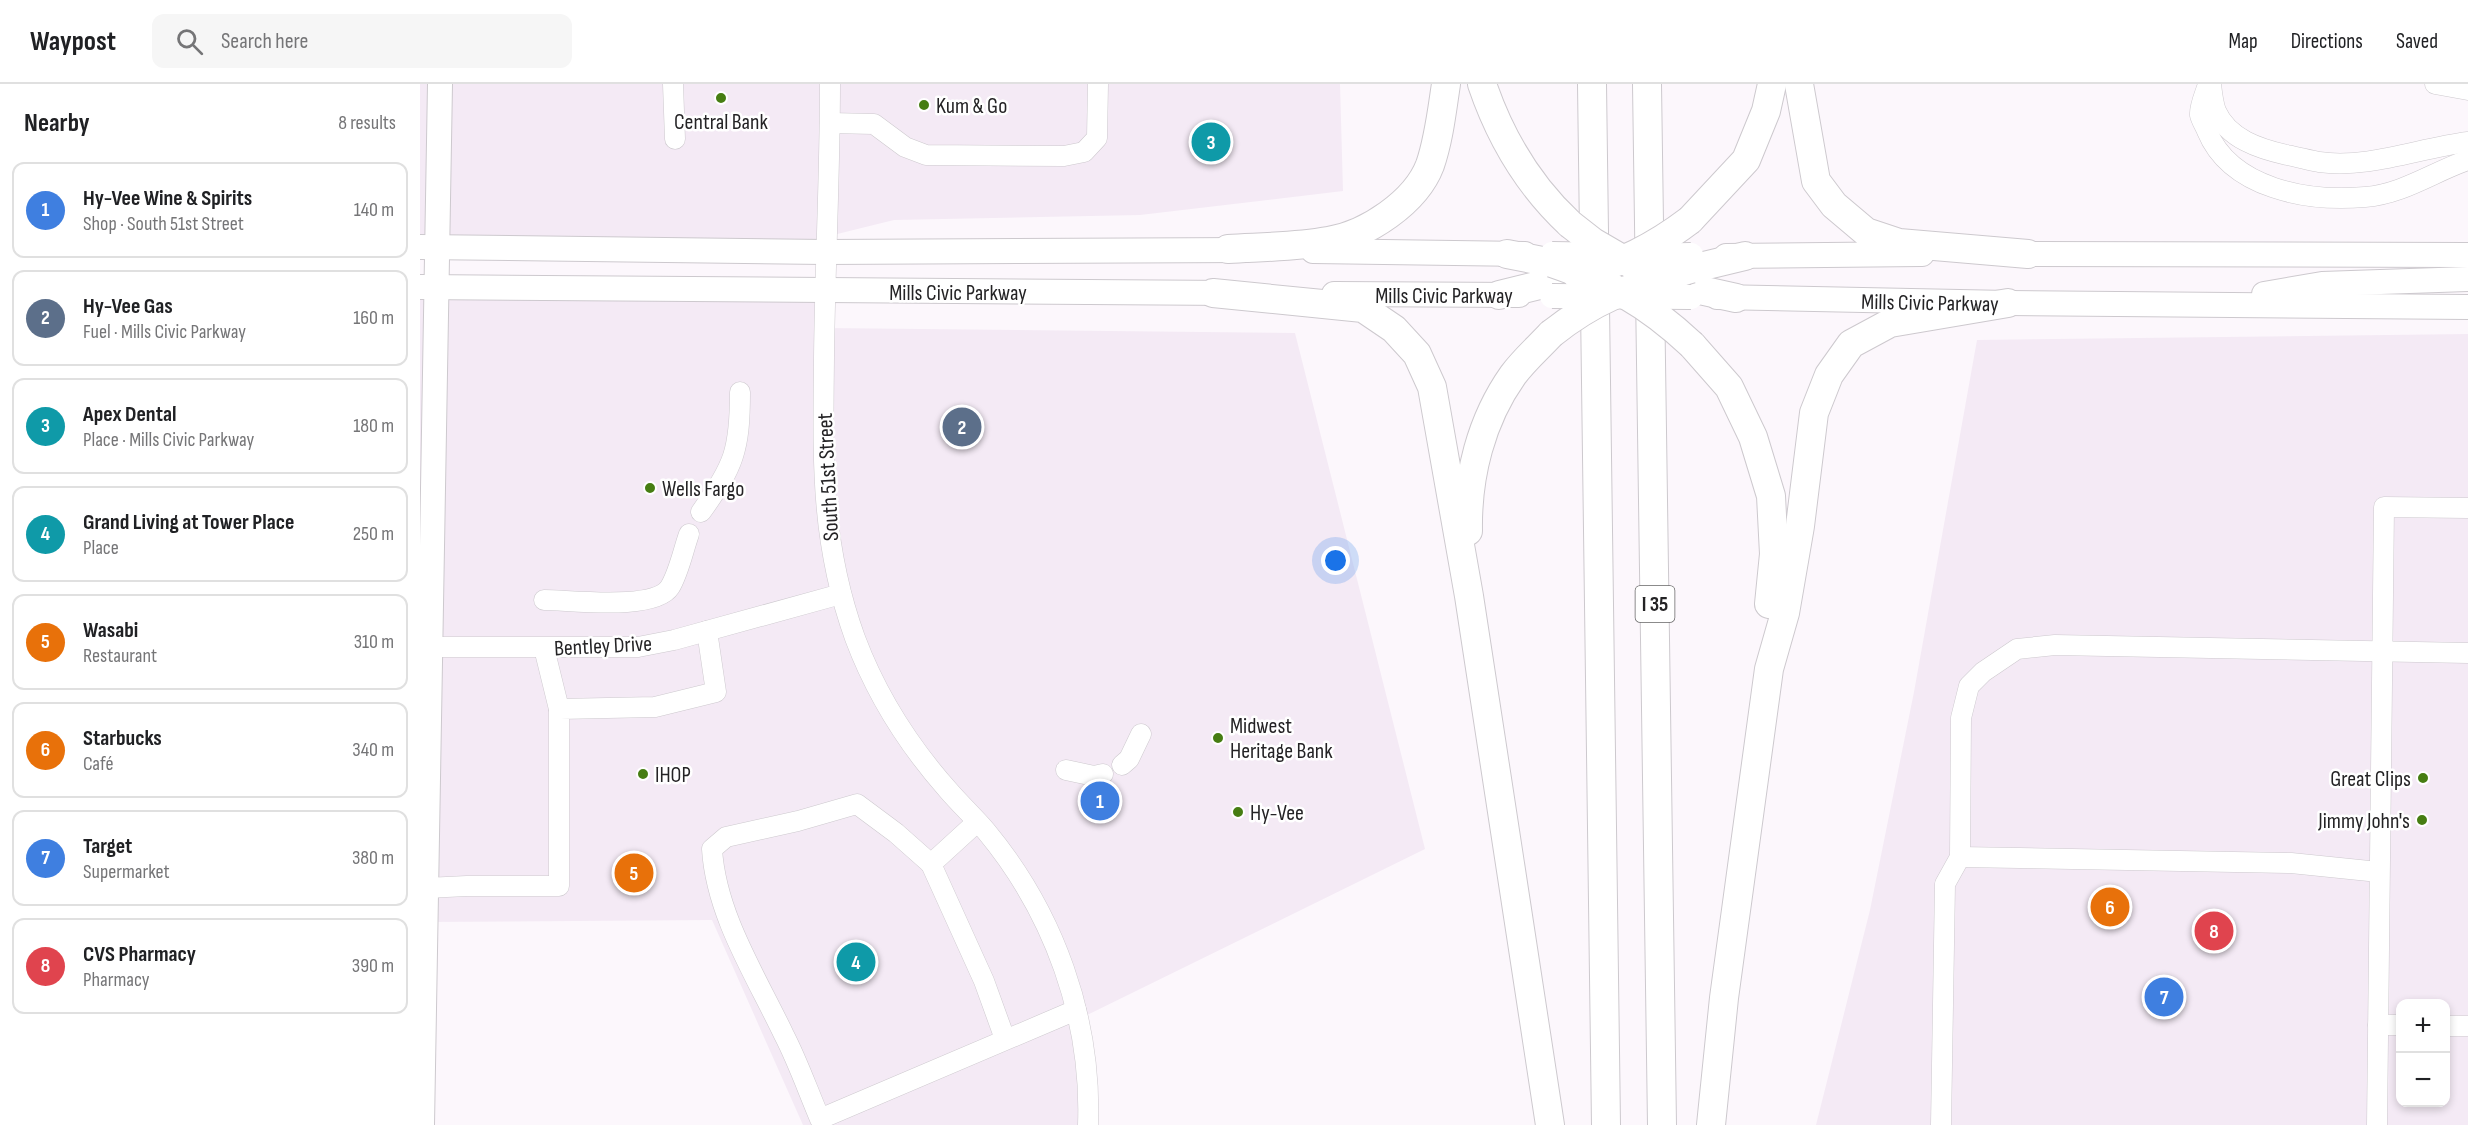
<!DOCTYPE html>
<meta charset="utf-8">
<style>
:root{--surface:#fff;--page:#f6f6f6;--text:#202124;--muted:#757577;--line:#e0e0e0;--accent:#0f766e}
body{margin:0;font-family:"Sofia Sans Condensed",sans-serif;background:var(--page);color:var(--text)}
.controls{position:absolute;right:18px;bottom:18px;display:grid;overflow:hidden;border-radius:12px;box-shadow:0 3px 9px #0003}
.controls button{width:54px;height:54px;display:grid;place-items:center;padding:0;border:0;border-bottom:2px solid var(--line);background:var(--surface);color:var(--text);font:30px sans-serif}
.you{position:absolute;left:916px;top:477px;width:21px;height:21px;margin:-15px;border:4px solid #fff;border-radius:50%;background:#1a73e8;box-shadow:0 0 0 9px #1a73e833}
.badge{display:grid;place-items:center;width:39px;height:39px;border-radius:50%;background:var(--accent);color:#fff;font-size:20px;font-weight:700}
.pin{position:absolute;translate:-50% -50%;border:3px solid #fff;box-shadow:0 2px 6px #0006}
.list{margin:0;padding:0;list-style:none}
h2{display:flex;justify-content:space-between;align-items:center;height:78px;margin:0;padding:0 24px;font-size:26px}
h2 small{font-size:20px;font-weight:400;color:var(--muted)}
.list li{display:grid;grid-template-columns:39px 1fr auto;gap:18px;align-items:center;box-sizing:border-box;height:96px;margin:0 12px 12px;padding:0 12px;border:2px solid var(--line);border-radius:12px}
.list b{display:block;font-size:22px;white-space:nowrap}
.list p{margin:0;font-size:20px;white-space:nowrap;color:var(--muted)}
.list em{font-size:20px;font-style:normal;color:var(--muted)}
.icon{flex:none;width:33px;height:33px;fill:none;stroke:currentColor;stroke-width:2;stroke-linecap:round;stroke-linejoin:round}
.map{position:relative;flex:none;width:2048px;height:1041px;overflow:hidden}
header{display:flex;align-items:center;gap:36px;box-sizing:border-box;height:84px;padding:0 30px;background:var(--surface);border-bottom:2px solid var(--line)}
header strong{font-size:28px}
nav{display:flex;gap:33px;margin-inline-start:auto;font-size:21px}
.search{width:420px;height:54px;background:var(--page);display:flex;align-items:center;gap:15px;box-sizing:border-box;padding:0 21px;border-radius:12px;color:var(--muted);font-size:22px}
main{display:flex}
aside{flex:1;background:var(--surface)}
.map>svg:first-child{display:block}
.built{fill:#f4eaf5;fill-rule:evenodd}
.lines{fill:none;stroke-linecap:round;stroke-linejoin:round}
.minor-casing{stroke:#cdc9ce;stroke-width:21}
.major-casing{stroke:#cdc9ce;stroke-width:26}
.highway-casing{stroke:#cdc9ce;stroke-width:30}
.minor{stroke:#fff;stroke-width:20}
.major{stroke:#fff;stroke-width:24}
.highway{stroke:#fff;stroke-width:28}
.major-bridge-casing{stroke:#cdc9ce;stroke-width:26;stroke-linecap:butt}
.highway-bridge-casing{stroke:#cdc9ce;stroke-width:30;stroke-linecap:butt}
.major-bridge{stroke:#fff;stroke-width:24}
.highway-bridge{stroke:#fff;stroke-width:28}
.poi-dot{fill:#467d12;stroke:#fff;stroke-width:2}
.labels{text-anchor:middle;stroke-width:5;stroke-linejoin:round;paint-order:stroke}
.shield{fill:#fff;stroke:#666566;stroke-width:1.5}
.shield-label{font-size:21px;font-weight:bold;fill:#242325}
.poi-label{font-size:22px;fill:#242325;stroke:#fff;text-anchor:start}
.street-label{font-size:22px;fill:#242325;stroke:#fff}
</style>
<header>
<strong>Waypost</strong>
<div class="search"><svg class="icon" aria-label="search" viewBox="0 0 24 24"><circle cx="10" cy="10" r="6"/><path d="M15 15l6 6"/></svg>Search here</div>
<nav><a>Map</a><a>Directions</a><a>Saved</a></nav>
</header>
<main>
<aside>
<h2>Nearby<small>8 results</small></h2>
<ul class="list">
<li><span class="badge" style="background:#3f7fe0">1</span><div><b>Hy-Vee Wine &amp; Spirits</b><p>Shop · South 51st Street</p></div><em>140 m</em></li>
<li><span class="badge" style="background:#5c6f8a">2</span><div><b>Hy-Vee Gas</b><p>Fuel · Mills Civic Parkway</p></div><em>160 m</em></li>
<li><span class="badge" style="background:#0f9aa8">3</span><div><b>Apex Dental</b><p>Place · Mills Civic Parkway</p></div><em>180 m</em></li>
<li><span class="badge" style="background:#0f9aa8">4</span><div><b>Grand Living at Tower Place</b><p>Place</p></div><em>250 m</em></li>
<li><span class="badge" style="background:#e8710a">5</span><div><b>Wasabi</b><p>Restaurant</p></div><em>310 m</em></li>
<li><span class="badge" style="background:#e8710a">6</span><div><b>Starbucks</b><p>Café</p></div><em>340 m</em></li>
<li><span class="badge" style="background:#3f7fe0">7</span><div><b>Target</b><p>Supermarket</p></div><em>380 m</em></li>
<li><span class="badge" style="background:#e0444e">8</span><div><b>CVS Pharmacy</b><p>Pharmacy</p></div><em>390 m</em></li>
</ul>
</aside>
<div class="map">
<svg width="2048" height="1041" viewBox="0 0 2048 1041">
<rect width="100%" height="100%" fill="#fcf7fc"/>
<g class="built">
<polygon points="0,0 920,0 923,107 720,131 474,136 405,153 405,168 0,163"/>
<polygon points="0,203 405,207 405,244 875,249 1005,765 659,935 668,1041 383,1041 292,836 6,838 0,810"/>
<path d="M2048 250V1041H1396L1450 826 1494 608 1557 256ZM1980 920H2026V1018H1980Z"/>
</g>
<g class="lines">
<g class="minor-casing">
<g id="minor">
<polyline points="253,0 255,55"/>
<path d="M410 0C410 91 405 182 404 274 403 375 400 457 435 554 456 610 489 662 528 706 540 720 554 733 566 747 634 829 672 934 668 1041"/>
<path d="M1788 0C1786 8 1779 22 1780 31 1781 36 1785 42 1787 47 1811 105 1888 118 1945 113 1983 110 2013 88 2048 76"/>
<path d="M1791 0C1792 9 1793 19 1796 27 1808 55 1840 65 1867 71 1878 73 1888 76 1899 78 1949 85 1999 64 2048 58"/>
<polyline points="2015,0 2048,6"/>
<polyline points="410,39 454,40 485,63 506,71 644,72 664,68 677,54 678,0"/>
<path d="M281 428C314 382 320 366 320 308"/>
<path d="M124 516C151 516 235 527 250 503 259 488 263 467 269 450"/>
<polyline points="11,563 218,563 254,556 421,510"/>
<polyline points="124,564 139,625"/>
<polyline points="702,681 709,675 721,650"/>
<polyline points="646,686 674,692 683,690"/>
<path d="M557 738 511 780 476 749 437 720 378 737 306 753 292 765C296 831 336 892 364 951 378 978 388 1007 400 1035L656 926"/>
<polyline points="1540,773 1871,779 1959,788"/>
<polyline points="511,780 564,897 585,955"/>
<polyline points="6,804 47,802 139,802 139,625 235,623 296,608 287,547"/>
<polyline points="1958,941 1980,941"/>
<polyline points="2026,942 2048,942"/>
<polyline points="1521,1041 1525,800 1540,773 1541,634 1549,602 1563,588 1597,565 1635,561 2048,569"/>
<polyline points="1957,1041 1964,423 2048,424"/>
</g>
</g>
<g class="major-casing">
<g id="major">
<polyline points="0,163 405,168 826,166"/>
<polyline points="893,167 1105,170"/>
<polyline points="1591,170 2048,171"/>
<polyline points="1306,172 1502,170"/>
<polyline points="0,203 811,209"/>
<polyline points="914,210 1099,211"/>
<polyline points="1844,210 1902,200 2048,195"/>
<polyline points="1297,213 1588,219 2048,223"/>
<polyline points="2,1041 20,0"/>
</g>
</g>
<g class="highway-casing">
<g id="highway">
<path d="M1062 0C1080 53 1108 101 1150 140"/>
<polyline points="1172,0 1186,1041"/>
<polyline points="1227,0 1242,1041"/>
<polyline points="1379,0 1396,97 1414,121 1446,148 1479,159 1608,170"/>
<polyline points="1270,136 1326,76 1346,27 1352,0"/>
<path d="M808 165C841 163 875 163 908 157 947 151 996 118 1010 81 1019 55 1022 26 1026 0"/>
<polyline points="1087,170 1132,179"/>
<polyline points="1271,185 1325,172"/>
<polyline points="1271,204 1316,214"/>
<polyline points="793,209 943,224 974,245 997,270 1012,303 1049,512 1130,1041"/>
<polyline points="1079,211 1132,198"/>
<polyline points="1272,261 1309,303 1333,353 1351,412 1354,470 1349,520"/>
<path d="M1048 447C1047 392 1061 336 1093 291 1104 276 1119 263 1131 250"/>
<polyline points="1291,1041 1304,914 1349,585 1365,529 1380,442 1394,329 1409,291 1431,260 1470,239 1588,219"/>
</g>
</g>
<use href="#minor" class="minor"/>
<use href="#major" class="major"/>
<use href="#highway" class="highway"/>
<g class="major-bridge-casing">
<g id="major-bridge">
<polyline points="1132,170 1194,171"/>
<polyline points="1216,172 1271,171"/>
<polyline points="1132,212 1271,213"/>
</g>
</g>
<g class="highway-bridge-casing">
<g id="highway-bridge">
<polyline points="1150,140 1173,158 1216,183"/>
<path d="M1132 179C1190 199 1226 218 1272 261"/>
<path d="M1157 191C1202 179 1233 164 1270 136"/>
<path d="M1131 250C1180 211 1213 203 1271 185"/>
</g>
</g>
<use href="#major-bridge" class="major-bridge"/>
<use href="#highway-bridge" class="highway-bridge"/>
</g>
<g class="poi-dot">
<circle cx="301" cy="14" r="6"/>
<circle cx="504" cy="21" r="6"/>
<circle cx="230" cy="404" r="6"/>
<circle cx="798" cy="654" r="6"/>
<circle cx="223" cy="690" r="6"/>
<circle cx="2003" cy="694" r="6"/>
<circle cx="818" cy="728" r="6"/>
<circle cx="2002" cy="736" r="6"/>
</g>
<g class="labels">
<rect class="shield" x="1215.5" y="502" width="39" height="36" rx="4.5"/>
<g class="shield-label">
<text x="1235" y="527">I 35</text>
</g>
<g class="poi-label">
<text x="516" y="29">Kum &amp; Go</text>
<text x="301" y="45" text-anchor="middle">Central Bank</text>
<text x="242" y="412">Wells Fargo</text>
<text x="810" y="649">Midwest<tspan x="810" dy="25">Heritage Bank</tspan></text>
<text x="235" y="698">IHOP</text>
<text x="1991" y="702" text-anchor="end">Great Clips</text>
<text x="830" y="736">Hy-Vee</text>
<text x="1990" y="744" text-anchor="end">Jimmy John's</text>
</g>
<g class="street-label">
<text x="538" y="216">Mills Civic Parkway</text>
<text x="1024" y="219">Mills Civic Parkway</text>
<text transform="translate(1510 218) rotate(1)" y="8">Mills Civic Parkway</text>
<text transform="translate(407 393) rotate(-93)" y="8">South 51st Street</text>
<text transform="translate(183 561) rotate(-3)" y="8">Bentley Drive</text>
</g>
</g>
</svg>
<div class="controls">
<button>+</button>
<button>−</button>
</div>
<div class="you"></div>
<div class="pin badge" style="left:680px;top:717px;background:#3f7fe0">1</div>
<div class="pin badge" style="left:542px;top:343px;background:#5c6f8a">2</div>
<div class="pin badge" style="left:791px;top:58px;background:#0f9aa8">3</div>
<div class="pin badge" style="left:436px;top:878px;background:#0f9aa8">4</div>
<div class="pin badge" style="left:214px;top:789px;background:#e8710a">5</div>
<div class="pin badge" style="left:1690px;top:823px;background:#e8710a">6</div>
<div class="pin badge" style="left:1744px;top:913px;background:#3f7fe0">7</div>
<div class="pin badge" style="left:1794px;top:847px;background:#e0444e">8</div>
</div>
</main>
